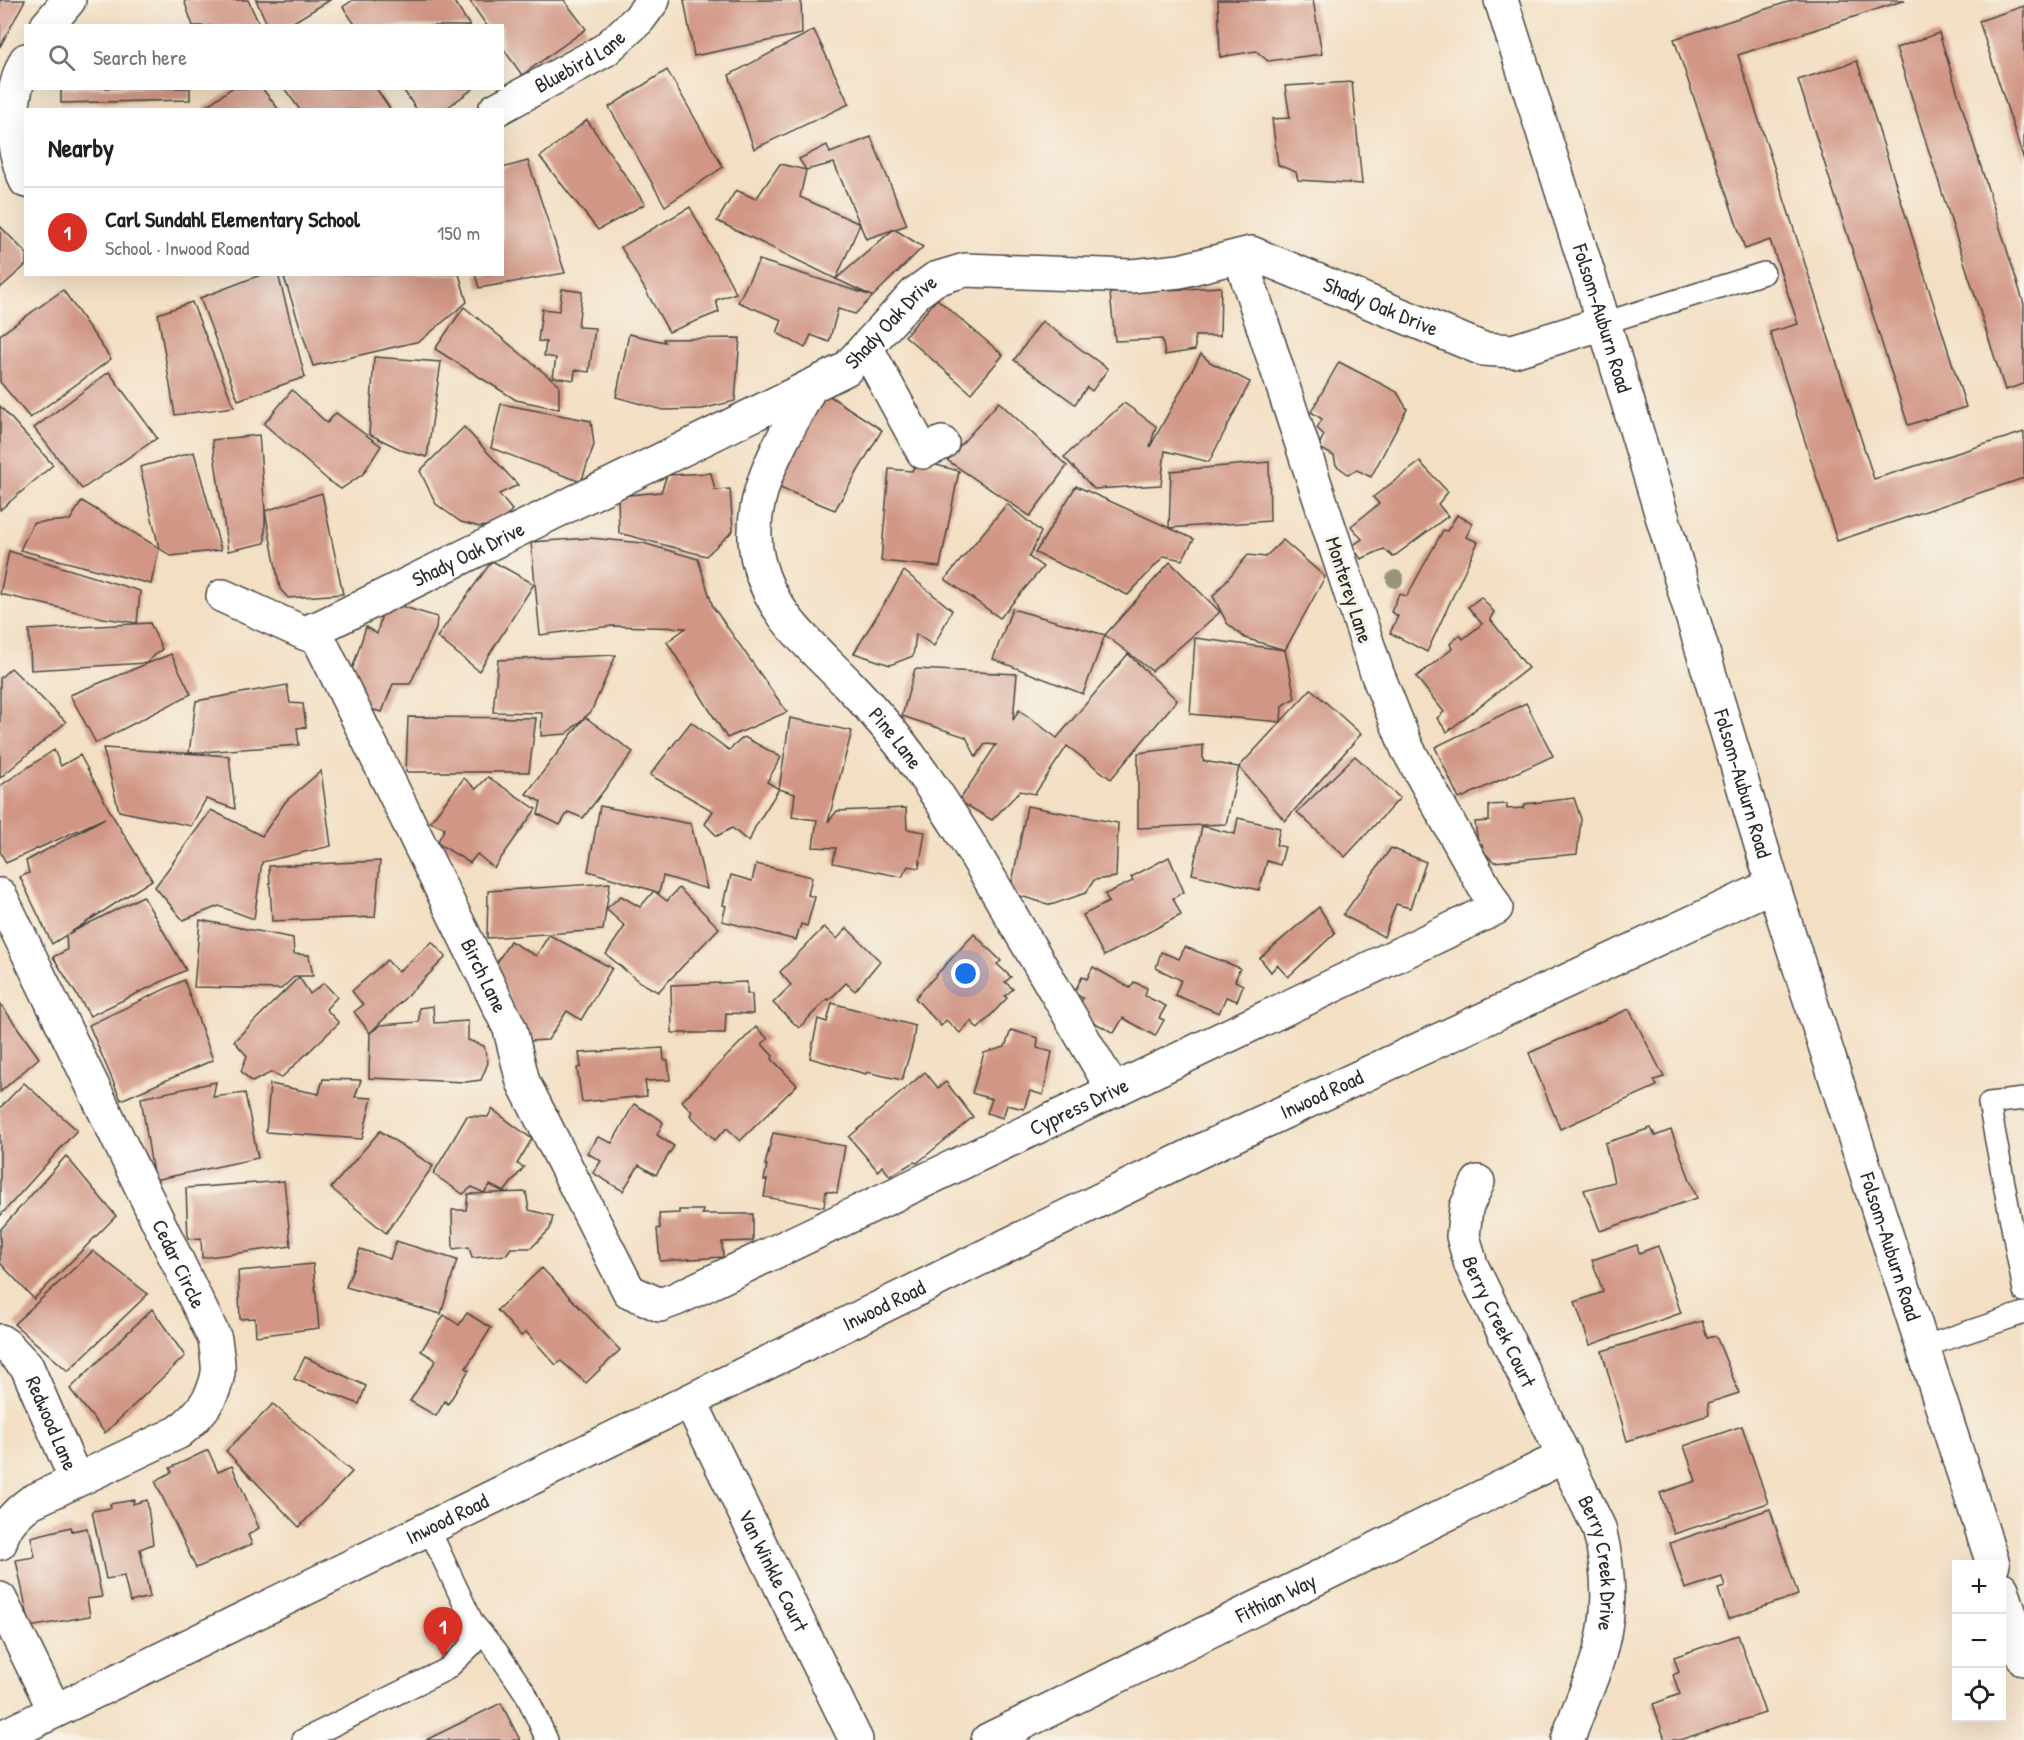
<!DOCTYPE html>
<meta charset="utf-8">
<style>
:root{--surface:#fff;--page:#f2f2f2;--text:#202124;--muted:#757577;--line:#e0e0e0;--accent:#d93025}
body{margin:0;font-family:"Patrick Hand",sans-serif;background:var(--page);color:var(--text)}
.controls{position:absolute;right:18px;bottom:18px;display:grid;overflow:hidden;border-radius:0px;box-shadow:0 6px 24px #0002}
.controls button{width:54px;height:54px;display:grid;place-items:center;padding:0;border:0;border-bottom:2px solid var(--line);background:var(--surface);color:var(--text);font:30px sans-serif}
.you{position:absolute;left:966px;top:974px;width:21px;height:21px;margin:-15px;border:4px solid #fff;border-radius:50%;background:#1a73e8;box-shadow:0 0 0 9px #1a73e833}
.badge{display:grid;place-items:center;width:39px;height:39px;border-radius:50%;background:var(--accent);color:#fff;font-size:20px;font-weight:700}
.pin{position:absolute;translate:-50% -50px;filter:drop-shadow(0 2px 3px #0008)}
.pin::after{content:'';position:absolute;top:32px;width:21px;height:18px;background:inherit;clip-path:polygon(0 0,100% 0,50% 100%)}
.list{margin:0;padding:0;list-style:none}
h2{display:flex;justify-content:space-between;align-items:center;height:78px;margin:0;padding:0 24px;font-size:26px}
h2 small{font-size:20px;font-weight:400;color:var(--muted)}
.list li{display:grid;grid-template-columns:39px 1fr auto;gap:18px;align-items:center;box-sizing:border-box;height:90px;padding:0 24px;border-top:2px solid var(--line)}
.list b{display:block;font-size:22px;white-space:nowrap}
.list p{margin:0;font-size:20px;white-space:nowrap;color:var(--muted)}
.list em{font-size:20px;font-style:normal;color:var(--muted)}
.icon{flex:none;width:33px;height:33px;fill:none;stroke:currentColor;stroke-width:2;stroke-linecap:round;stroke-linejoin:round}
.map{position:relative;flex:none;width:2024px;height:1740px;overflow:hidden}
.search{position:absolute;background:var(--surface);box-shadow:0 6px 24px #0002;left:24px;top:24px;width:480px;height:66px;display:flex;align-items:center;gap:15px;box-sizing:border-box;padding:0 21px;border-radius:0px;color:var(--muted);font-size:22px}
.panel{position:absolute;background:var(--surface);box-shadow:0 6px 24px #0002;left:24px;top:108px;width:480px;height:168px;border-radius:0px}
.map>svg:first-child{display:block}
.building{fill:#d19685}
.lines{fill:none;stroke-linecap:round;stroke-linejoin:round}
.lane-casing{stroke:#494642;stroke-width:24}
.street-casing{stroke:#494642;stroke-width:36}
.primary-casing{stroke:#494642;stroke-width:36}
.lane{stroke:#fff;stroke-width:21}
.street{stroke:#fff;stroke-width:33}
.primary{stroke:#fff;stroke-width:33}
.tree{fill:#999479}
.labels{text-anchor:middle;stroke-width:6;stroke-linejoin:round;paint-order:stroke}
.street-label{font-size:21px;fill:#2b2b2b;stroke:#f7f3e8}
</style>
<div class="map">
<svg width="2024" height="1740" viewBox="0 0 2024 1740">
<rect width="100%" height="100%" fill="#f7f3e8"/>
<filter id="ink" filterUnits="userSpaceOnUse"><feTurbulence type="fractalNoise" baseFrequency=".0167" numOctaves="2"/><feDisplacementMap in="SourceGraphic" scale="12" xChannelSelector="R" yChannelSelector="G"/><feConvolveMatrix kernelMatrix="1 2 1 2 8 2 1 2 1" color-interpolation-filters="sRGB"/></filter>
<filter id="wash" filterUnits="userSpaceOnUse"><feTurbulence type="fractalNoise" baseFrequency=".008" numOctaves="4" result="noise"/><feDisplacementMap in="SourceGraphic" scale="24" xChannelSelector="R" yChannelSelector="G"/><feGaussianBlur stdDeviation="1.35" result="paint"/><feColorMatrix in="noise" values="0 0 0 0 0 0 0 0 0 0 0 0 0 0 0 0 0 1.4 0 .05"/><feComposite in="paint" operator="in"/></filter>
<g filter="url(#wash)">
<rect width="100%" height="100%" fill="#f3dfc3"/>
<g id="blocks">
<g class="building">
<polygon points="0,0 25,0 0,47"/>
<polygon points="184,0 248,0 260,26 193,26"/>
<polygon points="256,0 330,0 287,26 268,26"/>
<polygon points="353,0 453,0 470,26 356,26 343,7"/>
<polygon points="469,0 564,0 586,29 522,75 502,47 502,26 487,26"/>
<polygon points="684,0 801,0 802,34 694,56"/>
<polygon points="1218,0 1313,0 1322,54 1268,61 1256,51 1220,57"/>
<polygon points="1794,0 1905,0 1738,55 1874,479 2024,432 2024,478 1837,541 1770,332 1798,324 1770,240 1745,249 1674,39"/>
<polygon points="2024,6 2024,160 1979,21"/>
<polygon points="814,30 849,104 754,149 729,75"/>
<polygon points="1939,33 2024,304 2024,384 2005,390 1896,48"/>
<polygon points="1857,61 1966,407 1908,425 1798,80"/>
<polygon points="667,70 723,167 665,206 609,107"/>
<polygon points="1352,82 1362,184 1298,180 1296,172 1278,165 1272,119 1290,118 1285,86"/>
<polygon points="61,88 190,88 190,100 61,103"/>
<polygon points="232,88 262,88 279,110 201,110"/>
<polygon points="284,88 376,88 391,110 300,110"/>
<polygon points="402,88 474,88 444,110 417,110"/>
<polygon points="587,120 645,204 598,230 540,157"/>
<polygon points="871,137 907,225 866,239 834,163 806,170 799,159 827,145 830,153"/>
<polygon points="528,161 565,273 479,288 475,274 502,274 502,168"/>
<polygon points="780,164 806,170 800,197 860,224 836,279 717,221 736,190 756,199"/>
<polygon points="690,207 736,293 716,300 719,312 669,332 621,247"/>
<polygon points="0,226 26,253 26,265 0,288"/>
<polygon points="894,229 923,247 855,314 838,309 829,342 811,335 805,348 777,333 782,320 738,302 759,260 872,296 836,279"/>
<polygon points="263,274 278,274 305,377 238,400 200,298"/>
<polygon points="283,274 459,274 467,302 420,341 313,366"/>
<polygon points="1221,287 1220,336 1195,336 1195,350 1165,355 1162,339 1115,341 1110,293"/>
<polygon points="562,289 582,292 578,327 595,328 589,372 575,370 574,380 553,377 556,358 544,356 546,342 538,341 542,309 559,311"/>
<polygon points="63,290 111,359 30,418 0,382 0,335"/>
<polygon points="937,299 1003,355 971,393 905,336"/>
<polygon points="192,302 234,407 175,415 158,314"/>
<polygon points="464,307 559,385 559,409 516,400 435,349"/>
<polygon points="1042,321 1108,369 1092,391 1087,387 1075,404 1014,360"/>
<polygon points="629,334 665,342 663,339 740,338 735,401 702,409 663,410 616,397"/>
<polygon points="1201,354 1210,362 1250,382 1209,462 1165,451 1161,485 1094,489 1064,457 1124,403 1156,426 1150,447"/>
<polygon points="374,357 441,362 427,457 404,451 369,434"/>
<polygon points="1339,362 1397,392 1407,409 1371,477 1357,470 1348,474 1336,465 1334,456 1318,447 1324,435 1317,428 1322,419 1311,412"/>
<polygon points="109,372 157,438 82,489 34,428"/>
<polygon points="292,390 327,423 336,413 381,446 363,474 341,489 329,481 264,424"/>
<polygon points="825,393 882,430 835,510 773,485"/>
<polygon points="999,402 1067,466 1030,516 947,460"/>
<polygon points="501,404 591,421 594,445 581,482 491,448"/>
<polygon points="0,406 53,465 0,510"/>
<polygon points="464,427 518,485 499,494 512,510 500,524 480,527 461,522 436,504 420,471"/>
<polygon points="259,435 265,511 265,543 228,551 212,440"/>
<polygon points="194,452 221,550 171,556 159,548 140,467"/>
<polygon points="917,460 959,471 940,567 881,561 889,469 912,471"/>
<polygon points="1269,462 1270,521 1169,528 1171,471"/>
<polygon points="1420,462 1448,492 1438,504 1448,516 1393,557 1384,549 1361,559 1352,546 1362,539 1351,526 1379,504 1373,497"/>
<polygon points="711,473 715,490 730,489 733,531 706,556 619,533 618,496 661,492 667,475"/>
<polygon points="1076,486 1194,539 1182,560 1164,556 1128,595 1035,553"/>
<polygon points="322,493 343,594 288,598 280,589 265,511"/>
<polygon points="82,501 159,548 151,584 20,550 33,523 70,520"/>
<polygon points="1007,504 1041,532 1029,557 1043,567 1000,618 945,579"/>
<polygon points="1457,515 1473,523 1466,537 1478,542 1427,652 1390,633 1398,616 1391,612 1399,594 1407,596 1443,530 1447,531"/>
<polygon points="590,538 643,543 698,559 713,607 787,712 727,738 667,642 686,628 612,626 540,635 531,542"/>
<polygon points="1283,540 1325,577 1285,650 1245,638 1227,623 1213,596 1248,555 1265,557"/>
<polygon points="9,551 140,591 137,623 103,618 0,594"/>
<polygon points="492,561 534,584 479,671 437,637"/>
<polygon points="1170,562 1220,612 1152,671 1105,635"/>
<polygon points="904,571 952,610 934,646 916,634 913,656 890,665 854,653"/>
<polygon points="1481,597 1494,612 1490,619 1528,668 1447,732 1437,718 1444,712 1416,677 1452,649 1450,644 1460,635 1463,639 1482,624 1468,607"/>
<polygon points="385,601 437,617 436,629 410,684 393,684 382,712 361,707 346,688 366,627 377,634"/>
<polygon points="1012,609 1105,635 1083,694 993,659"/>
<polygon points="150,623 162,649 146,663 31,670 29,630"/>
<polygon points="1195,638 1285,650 1295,698 1282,706 1281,722 1190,714"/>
<polygon points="171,654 191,694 96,743 70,695"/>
<polygon points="1128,654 1177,700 1111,779 1067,746 1035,794 1020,791 992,820 959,801 996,745 985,744 976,757 966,737 902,716 915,669 1017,674 1013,720 1019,710 1057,738"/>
<polygon points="616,655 591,712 585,717 633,752 583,818 568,812 560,825 538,814 541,802 526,794 585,717 566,734 541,736 542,713 493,712 498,660"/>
<polygon points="11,668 66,722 0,778 0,678"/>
<polygon points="287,685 290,703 303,704 306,727 297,728 299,745 189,753 196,701"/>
<polygon points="1311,689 1361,734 1285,821 1239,767"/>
<polygon points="1526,703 1553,756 1459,799 1435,747"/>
<polygon points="408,717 536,718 529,772 406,772"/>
<polygon points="790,718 852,731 828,822 837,811 906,808 907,829 925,832 919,868 908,866 902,877 833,863 836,848 813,847 817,820 792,817 795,794 779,789"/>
<polygon points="691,722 729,750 744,737 781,757 767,782 779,789 755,827 749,842 732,828 717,836 705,824 713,811 650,775"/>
<polygon points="1203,745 1203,761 1239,767 1226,824 1138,828 1138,753"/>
<polygon points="103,748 229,756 235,809 206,799 191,826 119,811"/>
<polygon points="54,750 61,766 80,755 112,815 152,880 68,934 143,896 186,970 90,1016 53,957 67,950 66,935 52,944 20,877 29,873 26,861 105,818 6,863 0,851 0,786"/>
<polygon points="1355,756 1400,798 1345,857 1297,812"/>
<polygon points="321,771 331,846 262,862 254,919 219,906 183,920 155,887 211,810 262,836 286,801"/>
<polygon points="488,777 536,809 494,868 477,854 470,863 437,843 445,828 430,822 464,778 476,789"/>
<polygon points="1574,798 1581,819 1577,854 1494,862 1484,852 1482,844 1478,844 1475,822 1489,821 1489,805 1507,804 1507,809 1524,808 1525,804"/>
<polygon points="600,806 691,824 707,889 663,876 659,893 654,891 667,901 679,888 719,928 658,992 638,981 606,954 625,926 606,909 621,896 640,907 654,891 588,871"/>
<polygon points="1027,806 1118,823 1116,877 1094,880 1086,893 1051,905 1010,893"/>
<polygon points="1238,818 1280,828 1276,845 1285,847 1280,865 1267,861 1259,890 1192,874 1202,826 1235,834"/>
<polygon points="1391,848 1426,862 1410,908 1396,904 1384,937 1343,915"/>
<polygon points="1169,857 1184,892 1173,898 1181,915 1104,956 1083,915 1109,902 1105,894 1133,881 1131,877"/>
<polygon points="380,861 375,917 272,921 269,866"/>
<polygon points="756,864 812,877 808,895 815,897 807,926 801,924 796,940 722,921 726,906 723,905 726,891 727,891 731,875 752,881"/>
<polygon points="610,883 603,930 487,938 488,891"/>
<polygon points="1319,907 1335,933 1288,977 1277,965 1271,972 1260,958"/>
<polygon points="200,920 293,938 294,954 309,955 313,976 295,976 281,989 194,987"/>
<polygon points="824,927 837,939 847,928 880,961 855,991 846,983 829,1000 827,999 799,1028 773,1003 791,985 780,972"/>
<polygon points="974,934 1001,961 997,964 1011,977 1005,982 1013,989 1005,996 1007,998 978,1029 971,1021 960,1033 946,1020 941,1026 915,998"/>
<polygon points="549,935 612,968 581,1020 567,1011 548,1040 529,1041 495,966 510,941 536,956"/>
<polygon points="432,942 446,957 370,1033 381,1025 419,1022 419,1008 433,1006 434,1023 468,1021 468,1040 484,1046 488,1063 481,1080 466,1082 369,1078 370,1033 354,1012 363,1005 352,991 387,960 398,972"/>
<polygon points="1185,947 1240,968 1235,981 1243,985 1237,1001 1226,997 1219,1013 1175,995 1181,980 1156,968 1161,952 1179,959"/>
<polygon points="1093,967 1130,988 1134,982 1147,988 1145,996 1166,1006 1159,1018 1164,1020 1155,1036 1123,1018 1114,1033 1076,1013 1083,998 1074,993 1082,977 1087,979"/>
<polygon points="299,977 310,994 324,983 337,997 326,1009 339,1023 281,1078 272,1072 252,1082 241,1071 247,1056 234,1041"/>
<polygon points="184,980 213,1060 121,1100 89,1025"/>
<polygon points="747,982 747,994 752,994 753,1014 726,1013 725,1033 672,1033 671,985"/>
<polygon points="0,1003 39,1058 0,1092"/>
<polygon points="832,1003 915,1026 913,1043 902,1080 867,1072 866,1074 810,1058 818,1019 827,1022"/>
<polygon points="1629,1009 1664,1077 1654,1080 1657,1086 1560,1129 1529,1053"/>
<polygon points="756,1027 768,1039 762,1044 773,1056 772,1059 797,1085 740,1141 727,1128 715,1140 690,1115 692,1112 682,1101"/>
<polygon points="1011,1030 1038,1038 1037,1048 1052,1052 1043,1095 1030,1091 1024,1109 1007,1105 1003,1118 987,1113 992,1099 972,1093 984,1053 1005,1047"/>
<polygon points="663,1048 664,1060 668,1061 670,1080 645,1081 647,1096 582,1102 577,1068 581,1067 579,1053"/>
<polygon points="925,1072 938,1088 946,1082 973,1117 917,1163 914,1162 890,1176 882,1166 878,1171 849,1137"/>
<polygon points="323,1079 361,1080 355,1097 372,1098 362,1139 266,1132 270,1084 319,1094"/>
<polygon points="216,1082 213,1097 245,1093 258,1158 154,1180 141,1098"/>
<polygon points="24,1083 77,1130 0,1216 0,1108"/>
<polygon points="634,1104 661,1120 663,1123 657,1135 674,1146 656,1175 639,1165 623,1191 593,1173 601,1161 587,1153 598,1137 612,1143"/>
<polygon points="492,1109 532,1139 517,1164 524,1167 504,1192 490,1185 484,1193 472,1187 463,1194 433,1174 467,1116 488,1117"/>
<polygon points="1651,1128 1655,1136 1671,1130 1697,1198 1600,1231 1584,1190 1614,1182 1605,1143"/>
<polygon points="380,1131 433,1166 386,1233 331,1188"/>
<polygon points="773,1133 845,1146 837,1193 826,1191 824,1207 764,1197 767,1180 764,1180 767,1165 765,1165"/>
<polygon points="66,1156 116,1216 34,1299 0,1263 0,1230"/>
<polygon points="284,1181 291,1246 202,1258 201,1238 188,1239 186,1188"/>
<polygon points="526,1192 529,1210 553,1216 550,1229 531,1248 511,1248 506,1255 472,1258 469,1247 453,1249 452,1210 466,1210 468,1194"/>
<polygon points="679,1210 703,1210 702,1214 753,1214 753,1241 722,1242 723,1257 660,1261 657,1229 660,1228 659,1214 679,1213"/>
<polygon points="396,1241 457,1260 441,1314 346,1287 360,1249 390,1259"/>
<polygon points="1637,1245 1639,1253 1658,1246 1681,1313 1590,1345 1575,1302 1603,1292 1592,1260"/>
<polygon points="93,1251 148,1294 68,1371 14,1324"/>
<polygon points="313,1264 319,1328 256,1336 255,1318 240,1319 238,1271"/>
<polygon points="542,1268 620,1350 586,1383 561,1361 556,1365 526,1332 521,1336 497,1310"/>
<polygon points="152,1309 185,1356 105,1433 70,1389"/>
<polygon points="467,1313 491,1328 466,1368 469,1370 448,1404 445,1401 436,1416 410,1401 436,1360 421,1351 444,1315 459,1325"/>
<polygon points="1702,1321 1707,1338 1716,1336 1739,1393 1708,1403 1709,1415 1627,1441 1602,1351"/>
<polygon points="305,1357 366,1386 359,1404 294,1379"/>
<polygon points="273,1404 352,1472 299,1527 226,1451"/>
<polygon points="1742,1426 1768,1503 1674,1534 1660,1493 1696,1481 1684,1446"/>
<polygon points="208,1450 218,1472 232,1466 259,1528 248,1535 252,1544 196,1568 155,1481 172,1472 170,1468"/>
<polygon points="134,1500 133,1504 147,1500 153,1544 140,1549 150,1597 130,1602 124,1576 106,1579 92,1511 111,1508 110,1504"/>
<polygon points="1770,1509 1798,1595 1728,1619 1718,1589 1725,1587 1722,1577 1685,1589 1670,1543"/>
<polygon points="71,1527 72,1531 87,1528 102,1597 87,1599 90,1616 30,1627 16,1560 35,1557 31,1537"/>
<polygon points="1738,1635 1765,1713 1679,1740 1665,1740 1653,1704 1680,1694 1673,1675 1679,1672 1674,1657"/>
<polygon points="501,1703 520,1740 426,1740"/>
</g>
</g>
</g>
<g filter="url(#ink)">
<use href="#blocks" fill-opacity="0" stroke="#494642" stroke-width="1.5"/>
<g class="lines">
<g class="lane-casing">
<g id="lane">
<polyline points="1604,323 1764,273"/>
<polyline points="2024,1099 1989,1103 2024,1291"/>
<polyline points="1923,1347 2024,1313"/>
<polyline points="473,1623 496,1650 526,1694 547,1740"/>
<polyline points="303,1740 447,1669 472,1645 473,1623 429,1529"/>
</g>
</g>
<g class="street-casing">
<g id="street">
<polyline points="47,26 69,0"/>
<path d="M26 60C7 98 9 142 26 181"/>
<path id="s1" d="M495 110 605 50 639 19 653 0"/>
<polyline points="866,347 923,452 942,443"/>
<path id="s2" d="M811 386C784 439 743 497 758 560 771 616 812 646 850 686 872 709 895 735 914 762 951 812 982 865 1013 919 1047 976 1080 1034 1114 1091"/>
<path id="s3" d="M223 596 306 634 846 369 916 293 935 279 965 270 1131 276 1180 271 1251 253 1483 349 1513 351 1604 323"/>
<path id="s4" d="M314 629 510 1029 523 1082 629 1291 660 1305 676 1299 1496 908 1407 748 1377 673 1240 256"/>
<path id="s5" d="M0 895 215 1339C216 1349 219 1362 218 1373 214 1399 198 1416 179 1432L31 1502C16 1513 4 1525 0 1543"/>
<path id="s6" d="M1478 1182 1466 1208 1463 1236 1471 1265 1599 1528C1611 1577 1612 1622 1594 1670 1586 1694 1575 1716 1568 1740"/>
<path id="s7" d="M0 1341 6 1345 27 1367 76 1480"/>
<path id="s8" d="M690 1401 856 1740"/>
<polyline points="0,1599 55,1711"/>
<path id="s9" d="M0 1738 1198 1152 1773 885"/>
<path id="s10" d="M988 1740 1565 1456"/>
</g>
</g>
<g class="primary-casing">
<g id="primary">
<path id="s11" d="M1501 0 1604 323 1773 885 1993 1564"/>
<polyline points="2002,1589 2024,1659"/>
</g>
</g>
<use href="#lane" class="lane"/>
<use href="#street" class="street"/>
<use href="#primary" class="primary"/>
</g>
<circle class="tree" cx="1395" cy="579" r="9"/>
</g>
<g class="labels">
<g class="street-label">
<text dy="7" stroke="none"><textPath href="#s1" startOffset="98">Bluebird Lane</textPath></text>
<text dy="7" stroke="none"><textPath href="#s3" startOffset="1280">Shady Oak Drive</textPath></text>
<text dy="7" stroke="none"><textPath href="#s11" startOffset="334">Folsom-Auburn Road</textPath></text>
<text dy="7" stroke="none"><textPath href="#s3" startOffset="758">Shady Oak Drive</textPath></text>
<text dy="7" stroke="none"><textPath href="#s3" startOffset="272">Shady Oak Drive</textPath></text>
<text transform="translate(1349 590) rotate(72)" y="7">Monterey Lane</text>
<text dy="7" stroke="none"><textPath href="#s2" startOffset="414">Pine Lane</textPath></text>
<text dy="7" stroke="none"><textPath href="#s11" startOffset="820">Folsom-Auburn Road</textPath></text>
<text dy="7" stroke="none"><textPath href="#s4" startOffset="386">Birch Lane</textPath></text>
<text dy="7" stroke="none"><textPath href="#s9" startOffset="1470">Inwood Road</textPath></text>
<text dy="7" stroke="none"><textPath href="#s4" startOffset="1232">Cypress Drive</textPath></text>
<text dy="7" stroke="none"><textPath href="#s11" startOffset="1306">Folsom-Auburn Road</textPath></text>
<text dy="7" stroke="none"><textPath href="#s5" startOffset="410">Cedar Circle</textPath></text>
<text dy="7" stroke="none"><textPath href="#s9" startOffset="984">Inwood Road</textPath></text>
<text dy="7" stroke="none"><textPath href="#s6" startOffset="150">Berry Creek Court</textPath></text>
<text dy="7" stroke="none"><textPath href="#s7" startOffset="99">Redwood Lane</textPath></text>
<text dy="7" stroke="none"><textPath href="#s9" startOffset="498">Inwood Road</textPath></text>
<text dy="7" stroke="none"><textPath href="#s6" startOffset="414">Berry Creek Drive</textPath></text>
<text dy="7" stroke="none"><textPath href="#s8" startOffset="189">Van Winkle Court</textPath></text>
<text dy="7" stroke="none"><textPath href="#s10" startOffset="321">Fithian Way</textPath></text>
</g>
</g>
</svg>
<div class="controls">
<button>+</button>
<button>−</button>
<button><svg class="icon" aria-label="locate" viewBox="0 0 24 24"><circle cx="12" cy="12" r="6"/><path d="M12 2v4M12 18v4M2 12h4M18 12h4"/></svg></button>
</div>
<div class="you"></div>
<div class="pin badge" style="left:443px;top:1657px">1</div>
<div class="search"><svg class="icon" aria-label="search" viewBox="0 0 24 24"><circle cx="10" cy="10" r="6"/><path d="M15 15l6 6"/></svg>Search here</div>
<section class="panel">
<h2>Nearby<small></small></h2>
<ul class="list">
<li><span class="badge">1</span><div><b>Carl Sundahl Elementary School</b><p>School · Inwood Road</p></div><em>150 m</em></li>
</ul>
</section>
</div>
